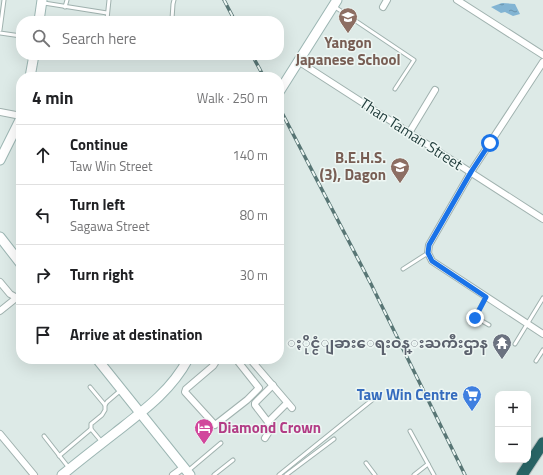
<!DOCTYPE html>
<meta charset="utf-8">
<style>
:root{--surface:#fff;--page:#f6f6f6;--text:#202124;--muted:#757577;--line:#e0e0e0}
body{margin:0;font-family:"Titillium Web","Noto Sans Myanmar",sans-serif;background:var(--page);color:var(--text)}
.controls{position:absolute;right:12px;bottom:12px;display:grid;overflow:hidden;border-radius:8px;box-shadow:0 4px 16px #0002}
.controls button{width:36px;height:36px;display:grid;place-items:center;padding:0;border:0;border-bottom:1px solid var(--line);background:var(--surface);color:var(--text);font:20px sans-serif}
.stop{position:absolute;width:12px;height:12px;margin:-9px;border:3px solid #1a73e8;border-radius:50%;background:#fff}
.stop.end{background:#1a73e8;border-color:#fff;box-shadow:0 1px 4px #0008}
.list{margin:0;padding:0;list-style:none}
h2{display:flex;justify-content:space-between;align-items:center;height:52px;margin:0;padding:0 16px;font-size:17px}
h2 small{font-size:13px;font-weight:400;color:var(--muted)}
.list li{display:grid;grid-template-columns:26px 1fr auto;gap:12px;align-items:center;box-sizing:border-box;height:60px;padding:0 16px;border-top:1px solid var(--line)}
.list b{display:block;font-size:15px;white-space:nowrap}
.list p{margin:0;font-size:13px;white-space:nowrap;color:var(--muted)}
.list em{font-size:13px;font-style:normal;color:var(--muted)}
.icon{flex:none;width:22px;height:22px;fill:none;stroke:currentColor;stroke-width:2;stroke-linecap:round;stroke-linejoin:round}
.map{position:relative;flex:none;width:543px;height:475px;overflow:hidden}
.search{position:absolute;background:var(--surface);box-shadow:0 4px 16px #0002;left:16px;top:16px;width:268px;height:44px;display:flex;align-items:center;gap:10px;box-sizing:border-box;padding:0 14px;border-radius:16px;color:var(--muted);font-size:15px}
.panel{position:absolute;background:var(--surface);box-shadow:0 4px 16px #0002;left:16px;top:72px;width:268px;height:292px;border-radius:16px}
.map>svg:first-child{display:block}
.water{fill:url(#water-ripples)}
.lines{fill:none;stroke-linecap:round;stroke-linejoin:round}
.lane-casing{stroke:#a0b2af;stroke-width:5}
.street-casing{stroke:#a0b2af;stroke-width:8}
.secondary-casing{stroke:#9cb6b3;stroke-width:11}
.highway-casing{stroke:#bcc4c4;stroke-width:13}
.lane{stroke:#fff;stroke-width:3}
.street{stroke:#fff;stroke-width:6}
.secondary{stroke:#fff;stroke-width:9}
.highway{stroke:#296667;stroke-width:11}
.rail-casing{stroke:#587675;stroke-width:3.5}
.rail{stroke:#eef7f4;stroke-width:2;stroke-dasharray:6;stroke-linecap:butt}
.route{stroke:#1a73e8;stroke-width:5}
.labels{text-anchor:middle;stroke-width:3;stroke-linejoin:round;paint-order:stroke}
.education-label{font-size:15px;font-weight:bold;fill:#785e54;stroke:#eef7f4}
.street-label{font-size:15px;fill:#1e3a39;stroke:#eef7f4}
.worship-label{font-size:15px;font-weight:bold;fill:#5b616d;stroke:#eef7f4;text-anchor:end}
.shop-label{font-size:15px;font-weight:bold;fill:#366cbe;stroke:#eef7f4;text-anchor:end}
.hotel-label{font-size:15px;font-weight:bold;fill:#b23c85;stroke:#eef7f4;text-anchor:start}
</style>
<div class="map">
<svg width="543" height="475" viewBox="0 0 543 475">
<defs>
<pattern id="water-ripples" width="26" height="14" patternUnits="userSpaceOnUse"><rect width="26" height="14" fill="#82b4d3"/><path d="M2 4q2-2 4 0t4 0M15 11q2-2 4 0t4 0" fill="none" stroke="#6a93ac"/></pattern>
</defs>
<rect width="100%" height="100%" fill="#ddeae7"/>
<polygon class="water" points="502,3 515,4 520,14 513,16 505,12 501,13 491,7"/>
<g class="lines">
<g class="lane-casing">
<g id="lane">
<polyline points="109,0 107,19 115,21"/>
<polyline points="44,3 107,13"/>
<polyline points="65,7 67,0"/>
<polyline points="335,7 414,60 395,89"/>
<polyline points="164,21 172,19 173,4 174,0"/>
<polyline points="0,30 4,0"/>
<polyline points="0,33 21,36"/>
<polyline points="403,269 428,253"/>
<polyline points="486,297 475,317 489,325"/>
<polyline points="515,344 543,298"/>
<polyline points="536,361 543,350"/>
<polyline points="90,387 105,405"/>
<polyline points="410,431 434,475"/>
<polyline points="44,436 69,468"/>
<polyline points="101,441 91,429 91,424 102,415 105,410 105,405 107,402 121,390"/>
<polyline points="59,456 91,429"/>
<polyline points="366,463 375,475"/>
<polyline points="189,470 221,443"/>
<polyline points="214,475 233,460"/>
<polyline points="279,475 377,396"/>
<polyline points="286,475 334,439"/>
<polyline points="414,475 428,464"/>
</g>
</g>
<g class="street-casing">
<g id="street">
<polyline points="457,0 543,55"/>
<polyline points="383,7 387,0"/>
<polyline points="298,61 543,219"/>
<polyline points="543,62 471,172 429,245 428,253 432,261 543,334"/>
<polyline points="0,112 21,116"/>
<polyline points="409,133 435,90"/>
<polyline points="0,282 10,294 17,298"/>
<polyline points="0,311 15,299 21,298"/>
<polyline points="215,359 215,363 213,366 186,389 185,392 215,425 247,400 259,388 236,359"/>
<polyline points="250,359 292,408"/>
<polyline points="268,422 255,405 255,403 273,385"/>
<polyline points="0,434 34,475"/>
<polyline points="265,438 270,430 268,422 287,403"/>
<polyline points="173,475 184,467"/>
</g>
</g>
<g class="secondary-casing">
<g id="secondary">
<polyline points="39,21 42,0"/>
<polyline points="30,77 34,55"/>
<polyline points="279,92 337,0"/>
<polyline points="0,160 21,118"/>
<polyline points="0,237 21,264"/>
<polyline points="97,359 190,475"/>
<path d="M62 475C79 461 97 447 115 433 143 411 171 391 188 359"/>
</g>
</g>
<g class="highway-casing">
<polyline id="highway" points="522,475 543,443"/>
</g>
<use href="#lane" class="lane"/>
<use href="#street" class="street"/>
<use href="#secondary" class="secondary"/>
<use href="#highway" class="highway"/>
<g class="rail-casing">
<g id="rail">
<polyline points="224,0 235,21"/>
<polyline points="252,55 264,77"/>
<polyline points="279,107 371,284 465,475"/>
</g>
</g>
<use href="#rail" class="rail"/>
</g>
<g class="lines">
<polyline class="route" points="475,318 486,297 432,261 428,253 429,245 471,172 490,143"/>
</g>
<defs>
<g id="school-pin" transform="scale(1)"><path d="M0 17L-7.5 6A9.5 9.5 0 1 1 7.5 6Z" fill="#8d6e63" stroke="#eef7f4"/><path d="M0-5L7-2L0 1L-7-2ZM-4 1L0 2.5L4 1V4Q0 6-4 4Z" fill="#fff"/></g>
<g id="temple-pin" transform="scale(1)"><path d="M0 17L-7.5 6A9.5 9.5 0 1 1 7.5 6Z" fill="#6b7280" stroke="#eef7f4"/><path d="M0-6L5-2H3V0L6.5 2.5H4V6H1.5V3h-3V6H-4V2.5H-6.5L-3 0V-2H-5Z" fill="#fff"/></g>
<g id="supermarket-pin" transform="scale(1)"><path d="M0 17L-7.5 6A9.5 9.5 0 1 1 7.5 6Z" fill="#3f7fe0" stroke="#eef7f4"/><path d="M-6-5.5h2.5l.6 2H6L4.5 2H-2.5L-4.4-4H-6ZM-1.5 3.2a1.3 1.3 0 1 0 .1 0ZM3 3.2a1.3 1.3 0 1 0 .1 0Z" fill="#fff"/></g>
<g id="hotel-pin" transform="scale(1)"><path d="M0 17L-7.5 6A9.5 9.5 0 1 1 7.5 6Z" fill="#d1479c" stroke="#eef7f4"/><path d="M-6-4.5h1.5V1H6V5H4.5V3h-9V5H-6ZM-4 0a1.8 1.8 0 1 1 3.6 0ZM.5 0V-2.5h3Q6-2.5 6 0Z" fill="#fff"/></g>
</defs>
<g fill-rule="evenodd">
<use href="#school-pin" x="348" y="17"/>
<use href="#school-pin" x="400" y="167"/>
<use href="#temple-pin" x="502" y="343"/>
<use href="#supermarket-pin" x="472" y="395"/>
<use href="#hotel-pin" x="204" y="428"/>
</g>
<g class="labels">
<g class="education-label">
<text x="348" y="48">Yangon<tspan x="348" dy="17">Japanese School</tspan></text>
<text x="386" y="163" text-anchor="end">B.E.H.S.<tspan x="386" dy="17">(3), Dagon</tspan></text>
</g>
<g class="street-label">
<text transform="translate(411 134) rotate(33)" y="5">Than Taman Street</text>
</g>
<g class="worship-label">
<text x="488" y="348">ႏိုင္ငံျခားေရးဝန္းႀကီးဌာန</text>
</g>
<g class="shop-label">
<text x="458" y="400">Taw Win Centre</text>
</g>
<g class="hotel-label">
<text x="218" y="433">Diamond Crown</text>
</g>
</g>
</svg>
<div class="controls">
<button>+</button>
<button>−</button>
</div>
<div class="stop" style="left:490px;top:143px"></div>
<div class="stop end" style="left:475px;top:318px"></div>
<div class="search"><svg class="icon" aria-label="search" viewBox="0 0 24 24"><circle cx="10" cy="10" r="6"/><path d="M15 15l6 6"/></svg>Search here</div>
<section class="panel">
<h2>4 min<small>Walk · 250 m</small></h2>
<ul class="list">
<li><svg class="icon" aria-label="ahead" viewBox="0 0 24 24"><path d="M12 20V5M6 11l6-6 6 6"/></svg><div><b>Continue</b><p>Taw Win Street</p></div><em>140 m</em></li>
<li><svg class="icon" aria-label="left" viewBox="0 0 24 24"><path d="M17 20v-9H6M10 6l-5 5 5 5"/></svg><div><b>Turn left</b><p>Sagawa Street</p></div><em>80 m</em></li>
<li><svg class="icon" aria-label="right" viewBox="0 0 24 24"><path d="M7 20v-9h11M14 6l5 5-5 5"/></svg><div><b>Turn right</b></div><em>30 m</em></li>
<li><svg class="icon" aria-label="arrive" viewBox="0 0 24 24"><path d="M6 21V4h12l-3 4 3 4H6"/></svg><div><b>Arrive at destination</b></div></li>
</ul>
</section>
</div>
